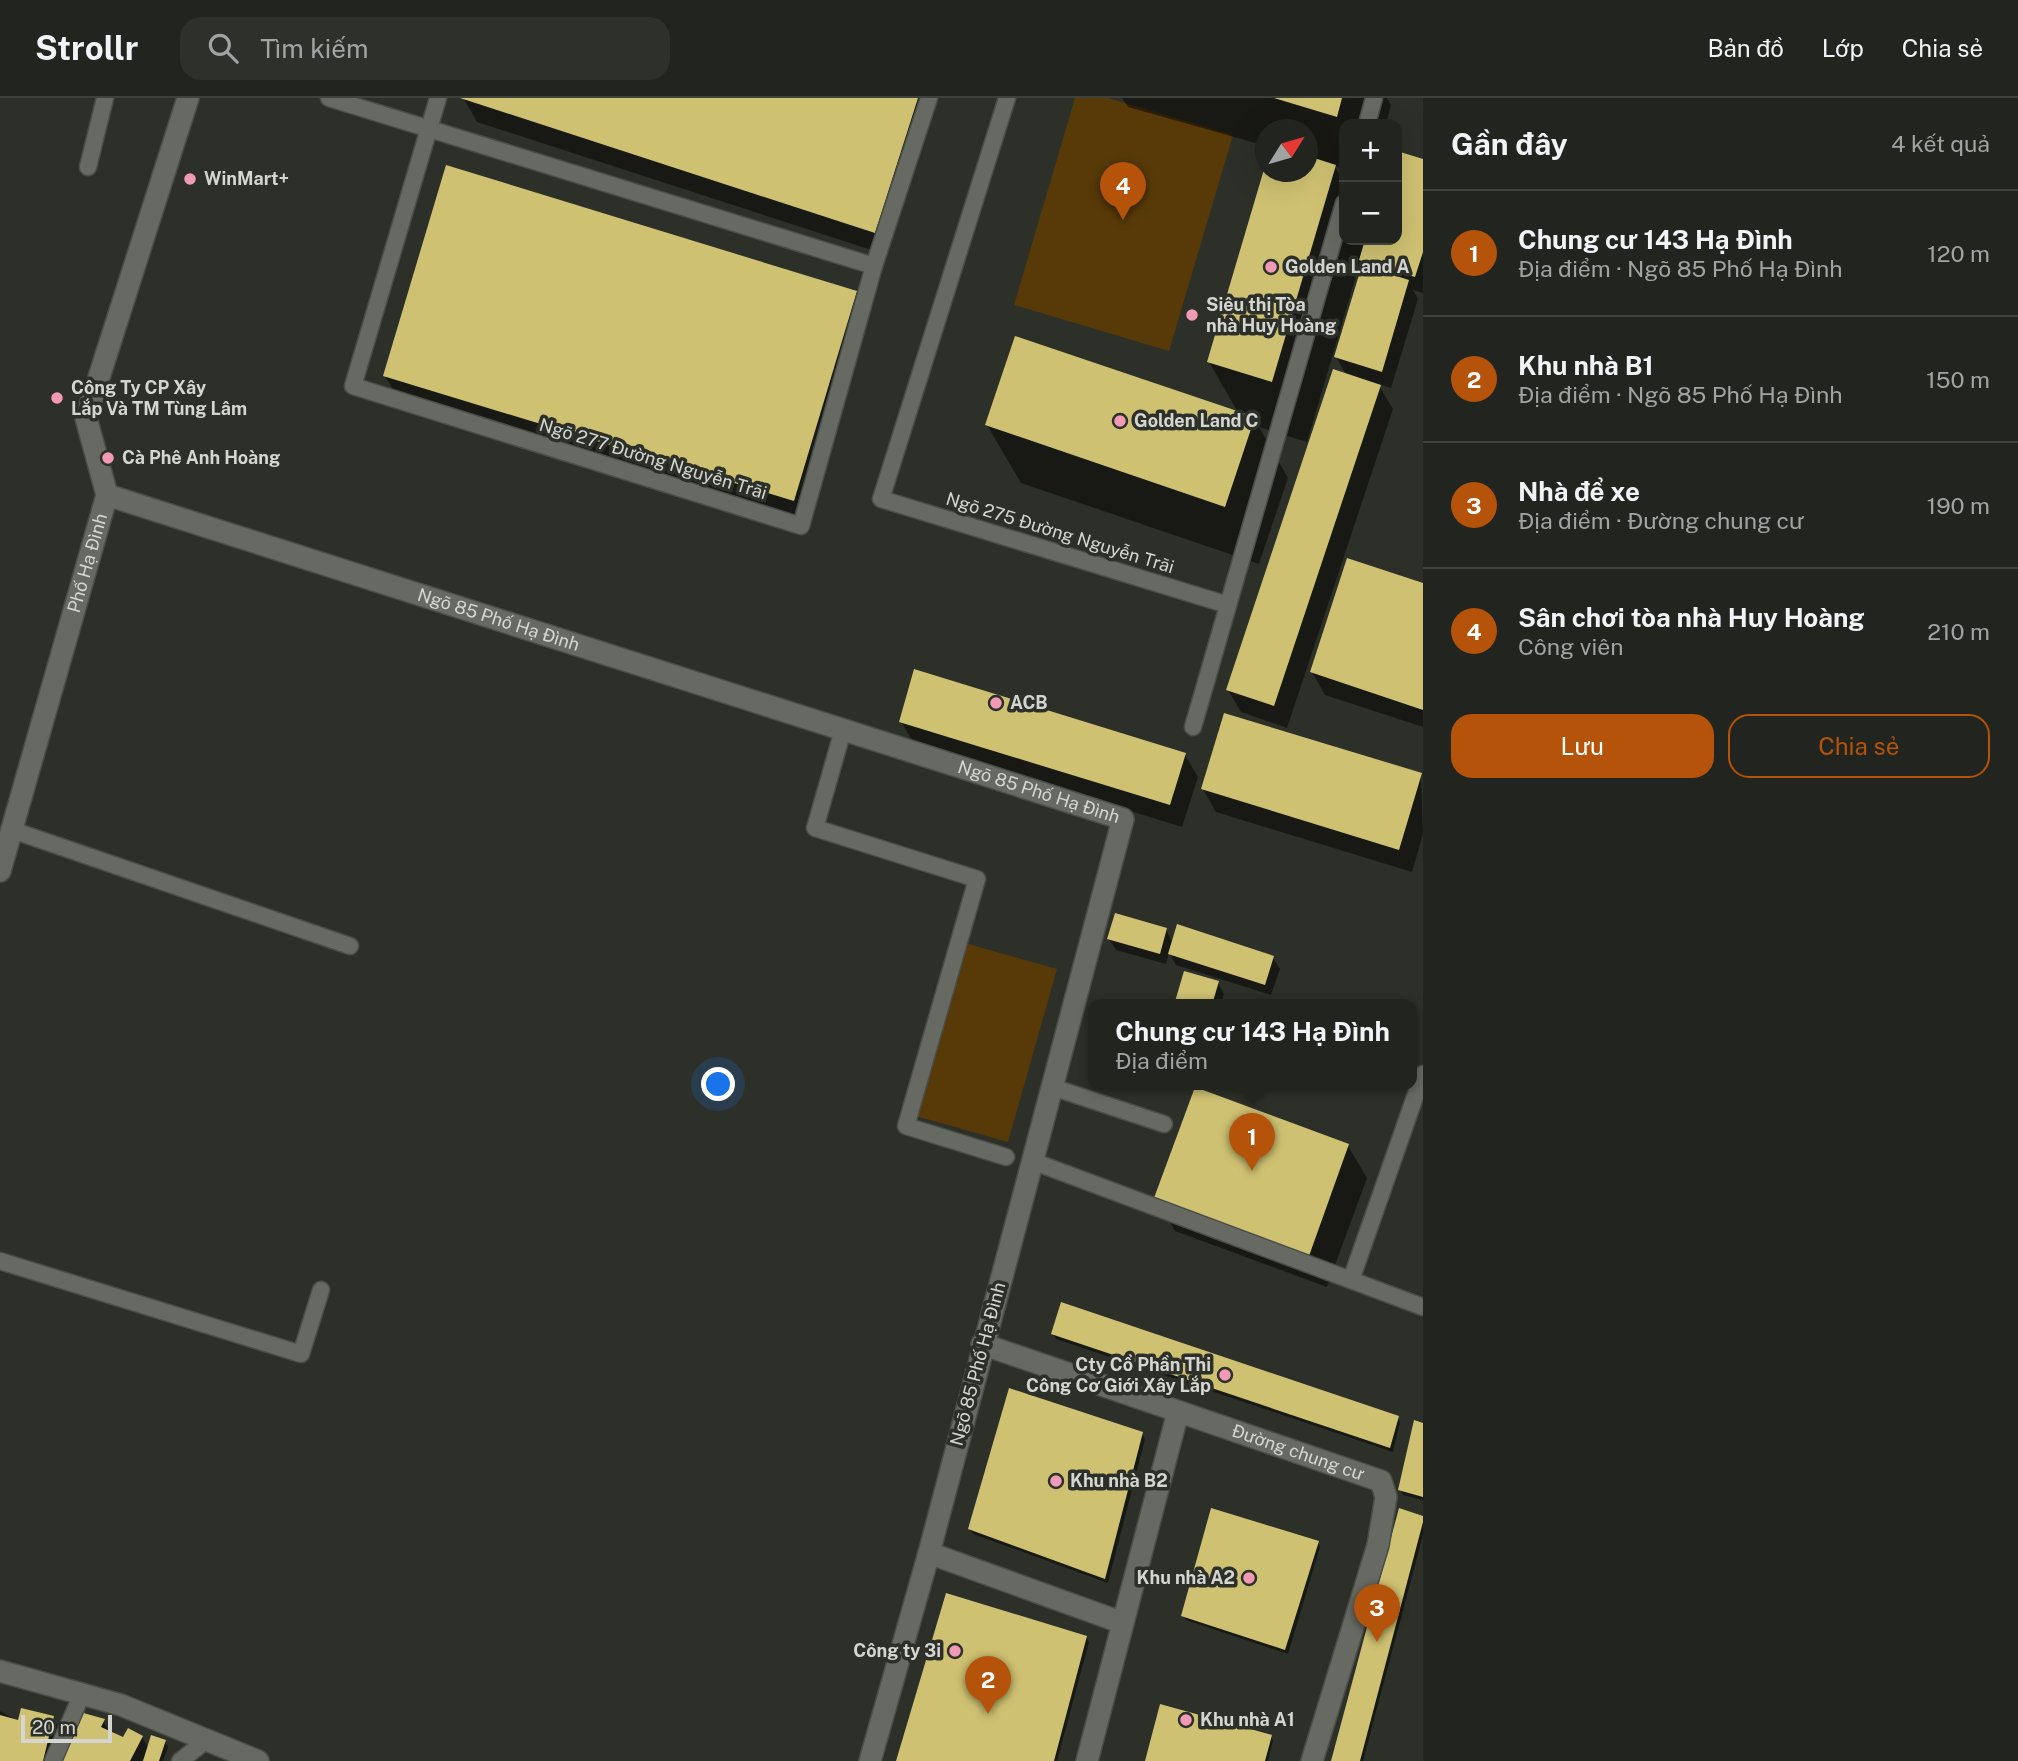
<!DOCTYPE html>
<html lang="vi">
<meta charset="utf-8">
<style>
:root{--surface:#22241f;--page:#2e302c;--text:#f1f3f6;--muted:#a2a4a4;--line:#3f413d;--accent:#b45309}
body{margin:0;font-family:"Public Sans",sans-serif;background:var(--page);color:var(--text)}
.controls{position:absolute;right:21px;top:21px;display:grid;overflow:hidden;border-radius:14px;box-shadow:0 7px 28px #0002}
.controls button{width:63px;height:63px;display:grid;place-items:center;padding:0;border:0;border-bottom:2px solid var(--line);background:var(--surface);color:var(--text);font:35px sans-serif}
.compass{position:absolute;left:1255px;top:21px;width:63px;height:63px;border-radius:50%;background:var(--surface);box-shadow:0 7px 28px #0002;rotate:53deg}
.scale{position:absolute;left:21px;bottom:18px;width:91px;box-sizing:border-box;padding-left:7px;border:4px solid #d5d6d2;border-top:0;font-size:19px;line-height:24px;white-space:nowrap;color:#d5d6d2;-webkit-text-stroke:5px #2d3029;paint-order:stroke}
.you{position:absolute;left:719px;top:987px;width:24px;height:24px;margin:-18px;border:5px solid #fff;border-radius:50%;background:#1a73e8;box-shadow:0 0 0 10px #1a73e833}
.badge{display:grid;place-items:center;width:46px;height:46px;border-radius:50%;background:var(--accent);color:#fff;font-size:23px;font-weight:700}
.pin{position:absolute;translate:-50% -58px;filter:drop-shadow(0 2px 4px #0008)}
.pin::after{content:'';position:absolute;top:37px;width:24px;height:21px;background:inherit;clip-path:polygon(0 0,100% 0,50% 100%)}
.popup{position:absolute;left:1088px;top:901px;width:329px;height:91px;box-sizing:border-box;display:grid;place-content:center;border-radius:14px;background:var(--surface);filter:drop-shadow(0 2px 5px #0005);font-size:23px;white-space:nowrap;color:var(--muted)}
.popup b{font-size:26px;color:var(--text)}
.popup::after{content:'';position:absolute;left:50%;top:100%;margin-left:-14px;border:14px solid transparent;border-top-color:var(--surface)}
.list{margin:0;padding:0;list-style:none}
h2{display:flex;justify-content:space-between;align-items:center;height:91px;margin:0;padding:0 28px;font-size:30px}
h2 small{font-size:23px;font-weight:400;color:var(--muted)}
.list li{display:grid;grid-template-columns:46px 1fr auto;gap:21px;align-items:center;box-sizing:border-box;height:126px;padding:0 28px;border-top:2px solid var(--line)}
.list b{display:block;font-size:26px;white-space:nowrap}
.list p{margin:0;font-size:23px;white-space:nowrap;color:var(--muted)}
.list em{font-size:23px;font-style:normal;color:var(--muted)}
.actions{display:flex;gap:14px;padding:21px 28px}
.actions a{flex:1;padding:16px 0;border:2px solid var(--accent);border-radius:21px;text-align:center;font-size:24px;color:var(--accent)}
.actions .main{background:var(--accent);color:#fff}
.icon{flex:none;width:38px;height:38px;fill:none;stroke:currentColor;stroke-width:2;stroke-linecap:round;stroke-linejoin:round}
.map{position:relative;flex:none;width:1423px;height:1663px;overflow:hidden}
header{display:flex;align-items:center;gap:42px;box-sizing:border-box;height:98px;padding:0 35px;background:var(--surface);border-bottom:2px solid var(--line)}
header strong{font-size:33px}
nav{display:flex;gap:38px;margin-inline-start:auto;font-size:24px}
.search{width:490px;height:63px;background:var(--page);display:flex;align-items:center;gap:18px;box-sizing:border-box;padding:0 24px;border-radius:21px;color:var(--muted);font-size:26px}
main{display:flex}
aside{flex:1;background:var(--surface)}
.map>svg:first-child{display:block}
.green{fill:#573a08}
.shadow{fill:#0007}
.building{fill:#cec172}
.lines{fill:none;stroke-linecap:round;stroke-linejoin:round}
.lane-casing{stroke:#4b4d48;stroke-width:19}
.street-casing{stroke:#4b4d48;stroke-width:24}
.lane{stroke:#676a63;stroke-width:16}
.street{stroke:#676a63;stroke-width:21}
.poi-dot{fill:#f09ab5;stroke:#2d3029;stroke-width:2.5}
.labels{text-anchor:middle;stroke-width:7;stroke-linejoin:round;paint-order:stroke}
.poi-label{font-size:18px;font-weight:bold;fill:#d5d6d2;stroke:#2d3029;text-anchor:start}
.street-label{font-size:18px;fill:#d5d6d2;stroke:#2d3029}
</style>
<header>
<strong>Strollr</strong>
<div class="search"><svg class="icon" aria-label="search" viewBox="0 0 24 24"><circle cx="10" cy="10" r="6"/><path d="M15 15l6 6"/></svg>Tìm kiếm</div>
<nav><a>Bản đồ</a><a>Lớp</a><a>Chia sẻ</a></nav>
</header>
<main>
<div class="map">
<svg width="1423" height="1663" viewBox="0 0 1423 1663">
<rect width="100%" height="100%" fill="#2d3029"/>
<g class="green">
<polygon points="1075,0 1108,0 1233,37 1169,253 1014,207"/>
<polygon points="965,845 1057,871 1008,1044 916,1018"/>
</g>
<g class="shadow">
<polygon points="937,0 887,157 477,24 464,1"/>
<polygon points="1122,0 1387,0 1391,7 1386,26 1344,26 1344,71 1335,68 1344,85 1344,142 1397,142 1397,54 1423,63 1423,195 1413,192 1418,201 1391,290 1378,286 1393,311 1287,630 1241,614 1228,592 1347,278 1336,259 1367,171 1361,161 1307,344 1259,329 1288,380 1259,466 1021,385 987,327 1239,316 1209,264 1266,74 1308,74 1308,32 1266,32 1266,48 1128,9"/>
<polygon points="856,194 869,217 807,425 398,300 385,278"/>
<polygon points="1423,487 1423,629 1325,597 1312,574"/>
<polygon points="901,623 1185,657 1198,679 1182,729 914,646"/>
<polygon points="1421,677 1423,736 1412,774 1216,714 1203,691"/>
<polygon points="1166,832 1173,845 1273,860 1280,871 1271,897 1176,867 1169,854 1166,866 1116,852 1109,841"/>
<polygon points="1218,885 1224,896 1221,907 1176,907"/>
<polygon points="1348,1048 1367,1080 1327,1189 1175,1133 1156,1100"/>
<polygon points="1053,1236 1397,1319 1400,1324 1393,1354 1056,1241"/>
<polygon points="1423,1326 1423,1402 1403,1397 1400,1391"/>
<polygon points="1142,1336 1145,1341 1108,1485 973,1436 970,1431"/>
<polygon points="1423,1420 1423,1437 1363,1663 1333,1663"/>
<polygon points="1318,1444 1320,1449 1288,1556 1186,1522 1183,1517"/>
<polygon points="1086,1539 1089,1544 1057,1663 898,1663"/>
<polygon points="0,1613 19,1624 53,1620 59,1631 103,1623 110,1634 124,1642 142,1639 149,1651 165,1643 168,1649 163,1663 145,1663 143,1660 142,1663 0,1663"/>
<polygon points="1271,1638 1273,1643 1268,1663 1147,1663"/>
</g>
<g class="building">
<polygon points="460,0 918,0 875,135"/>
<polygon points="1274,0 1342,0 1337,19"/>
<polygon points="1397,53 1423,61 1423,154 1415,179 1359,162 1365,142 1397,142"/>
<polygon points="1308,58 1336,67 1272,284 1207,264 1265,68 1266,74 1308,74"/>
<polygon points="446,67 857,193 794,403 383,278"/>
<polygon points="1362,167 1409,182 1382,274 1334,259"/>
<polygon points="1015,238 1255,319 1225,409 985,327"/>
<polygon points="1333,271 1381,287 1274,608 1226,592"/>
<polygon points="1347,460 1423,485 1423,612 1310,574"/>
<polygon points="914,571 1186,655 1170,707 899,624"/>
<polygon points="1224,615 1422,675 1399,752 1201,691"/>
<polygon points="1115,815 1167,830 1160,856 1107,841"/>
<polygon points="1177,826 1274,858 1265,887 1168,856"/>
<polygon points="1184,873 1219,883 1212,907 1174,907"/>
<polygon points="1195,989 1349,1046 1309,1158 1154,1100"/>
<polygon points="1061,1204 1399,1318 1390,1350 1051,1236"/>
<polygon points="1009,1290 1143,1334 1105,1481 968,1431"/>
<polygon points="1414,1322 1423,1325 1423,1399 1398,1392"/>
<polygon points="1211,1410 1319,1443 1285,1552 1181,1518"/>
<polygon points="1399,1410 1423,1418 1423,1424 1360,1663 1331,1663"/>
<polygon points="946,1495 1087,1538 1054,1663 896,1663"/>
<polygon points="1160,1606 1272,1637 1265,1663 1145,1663"/>
<polygon points="21,1610 54,1618 43,1663 0,1663 0,1617 18,1622"/>
<polygon points="69,1611 105,1621 101,1629 123,1639 128,1630 143,1638 130,1663 52,1663"/>
<polygon points="151,1637 166,1642 159,1663 143,1663"/>
</g>
<g class="lines">
<g class="lane-casing">
<g id="lane">
<polyline points="329,0 874,168"/>
<polyline points="438,0 353,288 801,428 874,168 929,0"/>
<polyline points="1007,0 881,401 1228,507"/>
<polyline points="1367,26 1374,0"/>
<polyline points="88,69 105,0"/>
<polyline points="1193,629 1344,105"/>
<polyline points="843,632 815,730 977,781 906,1028 1006,1059"/>
<polyline points="12,732 350,848"/>
<polyline points="1052,989 1164,1026"/>
<polyline points="1032,1063 1423,1209"/>
<polyline points="0,1163 301,1256 321,1192"/>
<polyline points="1351,1182 1423,976"/>
<polyline points="53,1663 82,1596"/>
<polyline points="180,1663 208,1641"/>
</g>
</g>
<g class="street-casing">
<g id="street">
<path id="s1" d="M107 397 1123 721 929 1455 870 1663"/>
<path id="s2" d="M0 773 107 397 86 320 188 0"/>
<path id="s3" d="M982 1246 1381 1383 1386 1399 1378 1447 1312 1663"/>
<polyline points="929,1455 1123,1525"/>
<polyline points="0,1573 121,1607 258,1663"/>
<polyline points="1087,1663 1178,1314"/>
</g>
</g>
<use href="#lane" class="lane"/>
<use href="#street" class="street"/>
</g>
<g class="poi-dot">
<circle cx="190" cy="81" r="7"/>
<circle cx="1271" cy="169" r="7"/>
<circle cx="1192" cy="217" r="7"/>
<circle cx="57" cy="300" r="7"/>
<circle cx="1120" cy="323" r="7"/>
<circle cx="108" cy="360" r="7"/>
<circle cx="996" cy="605" r="7"/>
<circle cx="1225" cy="1277" r="7"/>
<circle cx="1056" cy="1383" r="7"/>
<circle cx="1249" cy="1480" r="7"/>
<circle cx="955" cy="1553" r="7"/>
<circle cx="1186" cy="1622" r="7"/>
</g>
<g class="labels">
<g class="poi-label">
<text x="204" y="87">WinMart+</text>
<text x="1285" y="175">Golden Land A</text>
<text x="1206" y="213">Siêu thị Tòa<tspan x="1206" dy="21">nhà Huy Hoàng</tspan></text>
<text x="71" y="296">Công Ty CP Xây<tspan x="71" dy="21">Lắp Và TM Tùng Lâm</tspan></text>
<text x="1134" y="329">Golden Land C</text>
<text x="122" y="366">Cà Phê Anh Hoàng</text>
<text x="1010" y="611">ACB</text>
<text x="1211" y="1273" text-anchor="end">Cty Cổ Phần Thi<tspan x="1211" dy="21">Công Cơ Giới Xây Lắp</tspan></text>
<text x="1070" y="1389">Khu nhà B2</text>
<text x="1235" y="1486" text-anchor="end">Khu nhà A2</text>
<text x="941" y="1559" text-anchor="end">Công ty 3i</text>
<text x="1200" y="1628">Khu nhà A1</text>
</g>
<g class="street-label">
<text transform="translate(653 361) rotate(17)" y="6">Ngõ 277 Đường Nguyễn Trãi</text>
<text transform="translate(1060 435) rotate(17)" y="6">Ngõ 275 Đường Nguyễn Trãi</text>
<text dy="6" stroke="none"><textPath href="#s2" startOffset="320">Phố Hạ Đình</textPath></text>
<text dy="6" stroke="none"><textPath href="#s1" startOffset="411">Ngõ 85 Phố Hạ Đình</textPath></text>
<text dy="6" stroke="none"><textPath href="#s1" startOffset="978">Ngõ 85 Phố Hạ Đình</textPath></text>
<text transform="translate(978 1266) rotate(-75)" y="6">Ngõ 85 Phố Hạ Đình</text>
<text dy="6" stroke="none"><textPath href="#s3" startOffset="334">Đường chung cư</textPath></text>
</g>
</g>
</svg>
<div class="controls">
<button>+</button>
<button>−</button>
</div>
<svg class="compass" viewBox="-18 -18 36 36"><path d="M0-13l5 13h-10z" fill="#e53935"/><path d="M0 13l5-13h-10z" fill="#a2a4a4"/></svg>
<div class="scale">20 m</div>
<div class="you"></div>
<div class="pin badge" style="left:1252px;top:1073px">1</div>
<div class="popup"><b>Chung cư 143 Hạ Đình</b>Địa điểm</div>
<div class="pin badge" style="left:988px;top:1616px">2</div>
<div class="pin badge" style="left:1377px;top:1544px">3</div>
<div class="pin badge" style="left:1123px;top:122px">4</div>
</div>
<aside>
<h2>Gần đây<small>4 kết quả</small></h2>
<ul class="list">
<li><span class="badge">1</span><div><b>Chung cư 143 Hạ Đình</b><p>Địa điểm · Ngõ 85 Phố Hạ Đình</p></div><em>120 m</em></li>
<li><span class="badge">2</span><div><b>Khu nhà B1</b><p>Địa điểm · Ngõ 85 Phố Hạ Đình</p></div><em>150 m</em></li>
<li><span class="badge">3</span><div><b>Nhà để xe</b><p>Địa điểm · Đường chung cư</p></div><em>190 m</em></li>
<li><span class="badge">4</span><div><b>Sân chơi tòa nhà Huy Hoàng</b><p>Công viên</p></div><em>210 m</em></li>
</ul>
<div class="actions"><a class="main">Lưu</a><a>Chia sẻ</a></div>
</aside>
</main>
